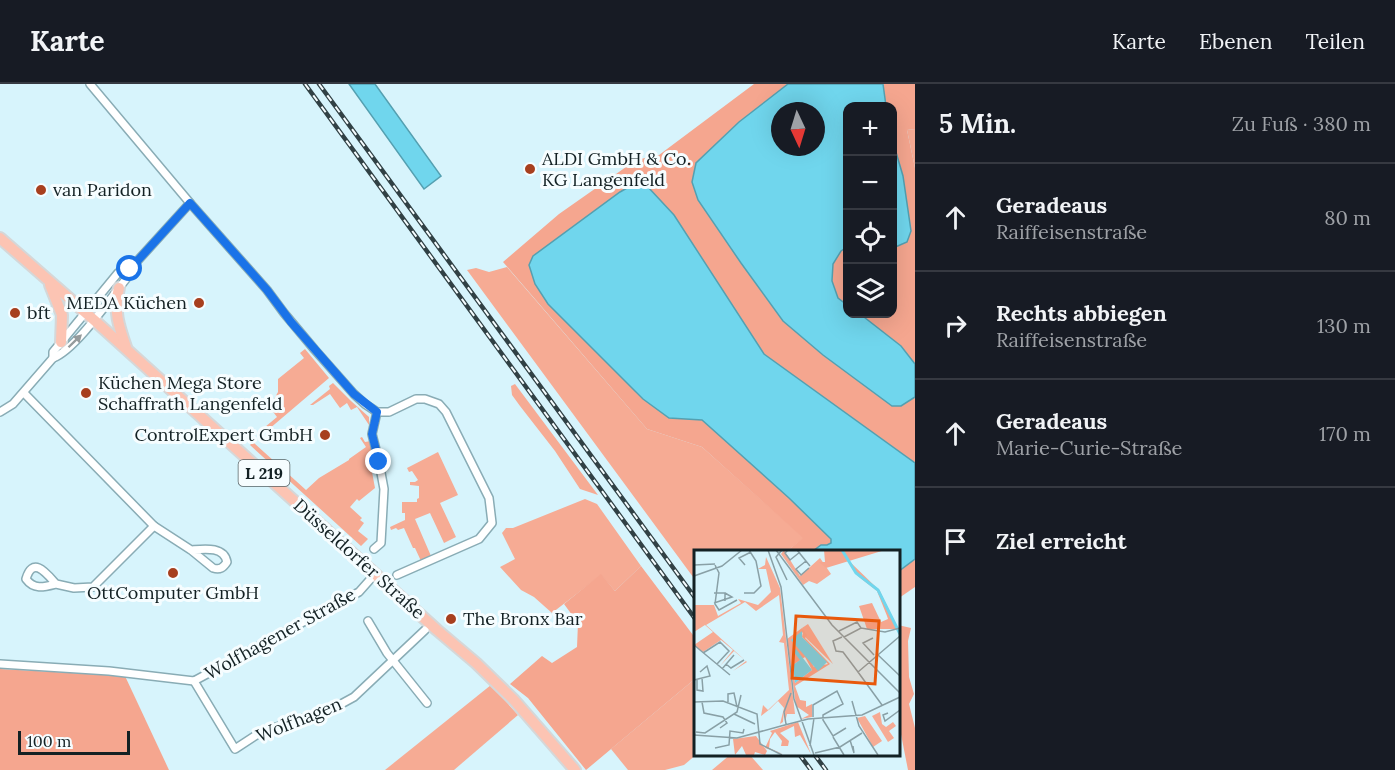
<!DOCTYPE html>
<html lang="de">
<meta charset="utf-8">
<style>
:root{--surface:#171b24;--page:#20242c;--text:#f1f3f6;--muted:#9ea1a6;--line:#363941}
body{margin:0;font-family:Lora,serif;background:var(--page);color:var(--text)}
.controls{position:absolute;right:18px;top:18px;display:grid;overflow:hidden;border-radius:12px;box-shadow:0 6px 24px #0002}
.controls button{width:54px;height:54px;display:grid;place-items:center;padding:0;border:0;border-bottom:2px solid var(--line);background:var(--surface);color:var(--text);font:30px sans-serif}
.compass{position:absolute;left:771px;top:18px;width:54px;height:54px;border-radius:50%;background:var(--surface);box-shadow:0 6px 24px #0002;rotate:176deg}
.scale{position:absolute;left:18px;bottom:15px;width:112px;box-sizing:border-box;padding-left:6px;border:3px solid #132124;border-top:0;font-size:16px;line-height:21px;white-space:nowrap;color:#132124;-webkit-text-stroke:4px #f6fdff;paint-order:stroke}
.stop{position:absolute;width:18px;height:18px;margin:-14px;border:4px solid #1a73e8;border-radius:50%;background:#fff}
.stop.end{background:#1a73e8;border-color:#fff;box-shadow:0 2px 6px #0008}
.list{margin:0;padding:0;list-style:none}
h2{display:flex;justify-content:space-between;align-items:center;height:78px;margin:0;padding:0 24px;font-size:26px}
h2 small{font-size:20px;font-weight:400;color:var(--muted)}
.list li{display:grid;grid-template-columns:39px 1fr auto;gap:18px;align-items:center;box-sizing:border-box;height:108px;padding:0 24px;border-top:2px solid var(--line)}
.list b{display:block;font-size:22px;white-space:nowrap}
.list p{margin:0;font-size:20px;white-space:nowrap;color:var(--muted)}
.list em{font-size:20px;font-style:normal;color:var(--muted)}
.icon{flex:none;width:33px;height:33px;fill:none;stroke:currentColor;stroke-width:2;stroke-linecap:round;stroke-linejoin:round}
.map{position:relative;flex:none;width:915px;height:686px;overflow:hidden}
header{display:flex;align-items:center;gap:36px;box-sizing:border-box;height:84px;padding:0 30px;background:var(--surface);border-bottom:2px solid var(--line)}
header strong{font-size:28px}
nav{display:flex;gap:33px;margin-inline-start:auto;font-size:21px}
main{display:flex}
aside{flex:1;background:var(--surface)}
.map>svg:first-child{display:block}
.green{fill:#f6ab94}
.forest{fill:#f5a68f}
.water{fill:#70d6ed;stroke:#54a0b1;stroke-width:1.5;fill-rule:evenodd}
.lines{fill:none;stroke-linecap:round;stroke-linejoin:round}
.minor-casing{stroke:#89acb5;stroke-width:10}
.primary-casing{stroke:#d5d7d8;stroke-width:14}
.minor{stroke:#fff;stroke-width:7}
.primary{stroke:#fcc4b3;stroke-width:10}
.rail-casing{stroke:#314145;stroke-width:4.5}
.rail{stroke:#f6fdff;stroke-width:2;stroke-dasharray:7;stroke-linecap:butt}
.oneway{fill:#959b9c}
.route{stroke:#1a73e8;stroke-width:8}
.poi-dot{fill:#a73f1e;stroke:#f6fdff;stroke-width:2}
.labels{text-anchor:middle;stroke-width:6;stroke-linejoin:round;paint-order:stroke}
.shield{fill:#f6fdff;stroke:#576366;stroke-width:1.5}
.shield-label{font-size:16px;font-weight:bold;fill:#132124}
.poi-label{font-size:18px;fill:#132124;stroke:#f6fdff;text-anchor:start}
.street-label{font-size:18px;fill:#132124;stroke:#f6fdff}
.inset-river{fill:none;stroke:#70d6ed;stroke-width:3}
.inset-road{fill:none;stroke:#89a0a6;stroke-width:1.5}
.view{fill:#e8590c;fill-opacity:0.15;stroke:#e8590c;stroke-width:3}
.inset-edge{fill:none;stroke:#132124;stroke-width:3}
</style>
<header>
<strong>Karte</strong>
<nav><a>Karte</a><a>Ebenen</a><a>Teilen</a></nav>
</header>
<main>
<div class="map">
<svg width="915" height="686" viewBox="0 0 915 686">
<rect width="100%" height="100%" fill="#d7f4fc"/>
<g class="green">
<polygon points="915,45 915,84 907,46"/>
<polygon points="507,183 647,345 702,363 804,454 787,467 696,467 696,497 467,186 476,184 489,188"/>
<polygon points="305,265 329,294 262,351 259,348 277,333 271,325 276,320 273,317 278,308 278,295 304,274 300,269"/>
<polygon points="333,299 351,317 369,333 369,341 357,323 351,326 347,319 340,324 330,310 313,321 310,321 330,305 329,302"/>
<polygon points="515,300 598,411 580,405 555,367 520,322 512,311 511,302"/>
<polygon points="362,353 365,358 371,357 374,369 369,372 375,404 359,417 357,415 350,423 362,434 360,436 364,439 358,447 368,455 361,462 250,361 253,358 306,406 319,394 349,376 349,375 366,363 360,354"/>
<polygon points="438,368 458,411 440,419 456,453 444,459 430,429 415,435 431,472 421,477 415,464 413,464 404,444 398,446 396,444 391,446 390,443 405,436 405,429 402,429 402,418 417,418 417,415 419,414 419,402 410,401 410,398 415,398 418,396 412,387 409,388 407,384"/>
<polygon points="585,415 597,420 641,482 615,507 601,491 552,529 534,513 521,506 500,483 515,475 502,449 506,444 513,444"/>
<polygon points="696,594 697,670 684,681 665,686 628,686 611,665"/>
<polygon points="491,601 518,631 454,686 385,686"/>
<polygon points="731,670 749,670 763,686 712,686"/>
</g>
<g class="forest">
<polygon points="754,0 788,0 739,38 696,79 692,98 698,116 741,179 783,237 859,298 901,322 915,313 915,379 764,270 674,132 535,200 548,220 643,315 669,334 702,336 789,414 831,455 832,459 827,461 821,461 813,467 787,467 803,454 702,363 647,345 503,178 559,130 636,76 659,71"/>
<polygon points="883,0 915,0 915,45 907,46 915,84 915,280 901,262 860,230 892,230 893,164 907,158 911,147 903,92 893,58 892,22 886,22"/>
<polygon points="847,163 847,221 838,214 832,197 833,180 841,167"/>
<polygon points="915,475 915,503 899,514 899,487"/>
<polygon points="641,482 696,555 696,594 586,686 528,614 510,600 542,572 552,579 577,563 578,539 564,520 601,490 615,507"/>
<polygon points="898,541 911,544 908,557 909,593 914,610 909,620 915,644 915,686 908,686 899,640"/>
<polygon points="0,585 125,592 169,686 0,686"/>
</g>
<g class="water">
<polygon points="349,0 375,0 441,92 424,105"/>
<path d="M788 0H883L886 22H848L847 163 841 167 833 180 832 197 838 214 847 221 848 230H860L901 262 915 280V313L901 322H892L823 271 783 237 741 179 698 116 692 98 696 79 739 38ZM780 27H816V63H780Z"/>
<polygon points="893,58 903,92 911,147 907,158 893,164"/>
<polygon points="634,100 647,102 674,131 764,270 915,379 915,475 899,487 898,467 813,467 821,461 827,461 831,459 831,455 789,414 702,336 669,334 643,315 548,220 535,200 529,181 533,172 620,108"/>
</g>
<g class="lines">
<g class="minor-casing">
<g id="minor">
<polyline points="190,119 267,206 284,229 315,266 354,310 365,320 377,328 389,328 416,315 425,315 439,320 446,328 489,414 492,439 479,455 397,491"/>
<polyline points="53,274 53,268 118,189 130,185"/>
<path d="M24 309 154 442 93 503 74 504 56 500C47 490 33 471 26 495 34 506 44 503 56 500"/>
<path d="M0 328 13 320 53 274C75 266 110 215 126 195L130 185 190 119 90 0"/>
<path d="M154 442 191 466 213 484C220 486 223 484 227 478 224 462 204 465 191 466"/>
<polyline points="374,465 381,459 384,405 379,378 372,350 377,328"/>
<polyline points="368,537 387,569 427,619"/>
<polyline points="0,580 109,587 194,597 359,508 375,490"/>
<polyline points="194,597 235,665 261,648 332,625 354,613 425,546"/>
</g>
</g>
<g class="primary-casing">
<g id="primary">
<polyline points="0,154 94,236 437,546 476,579 514,616 575,686"/>
<polyline points="50,201 62,231 61,258"/>
<path d="M119 204C113 226 119 243 126 263"/>
</g>
</g>
<use href="#minor" class="minor"/>
<use href="#primary" class="primary"/>
<g class="rail-casing">
<g id="rail">
<polyline points="305,0 696,536"/>
<polyline points="319,0 696,515"/>
<polyline points="799,670 811,686"/>
<polyline points="814,670 826,686"/>
</g>
</g>
<use href="#rail" class="rail"/>
</g>
<defs><path id="oneway-solid" d="M-6-.8H1V-3.2L6.5 0L1 3.2V.8H-6Z" transform="scale(1.5)"/></defs>
<use class="oneway" href="#oneway-solid" transform="translate(75 257) rotate(-44)"/>
<g class="lines">
<polyline class="route" points="130,185 190,119 267,206 291,238 354,310 377,328 372,350 379,378"/>
</g>
<g class="poi-dot">
<circle cx="530" cy="85" r="6"/>
<circle cx="41" cy="106" r="6"/>
<circle cx="199" cy="219" r="6"/>
<circle cx="15" cy="229" r="6"/>
<circle cx="86" cy="309" r="6"/>
<circle cx="325" cy="351" r="6"/>
<circle cx="173" cy="489" r="6"/>
<circle cx="451" cy="535" r="6"/>
</g>
<g class="labels">
<rect class="shield" x="238.5" y="376" width="51" height="26" rx="4.5"/>
<g class="shield-label">
<text x="264" y="395">L 219</text>
</g>
<g class="poi-label">
<text x="542" y="81">ALDI GmbH &amp; Co.<tspan x="542" dy="21">KG Langenfeld</tspan></text>
<text x="53" y="112">van Paridon</text>
<text x="187" y="225" text-anchor="end">MEDA Küchen</text>
<text x="27" y="235">bft</text>
<text x="98" y="305">Küchen Mega Store<tspan x="98" dy="21">Schaffrath Langenfeld</tspan></text>
<text x="313" y="357" text-anchor="end">ControlExpert GmbH</text>
<text x="173" y="515" text-anchor="middle">OttComputer GmbH</text>
<text x="463" y="541">The Bronx Bar</text>
</g>
<g class="street-label">
<text transform="translate(359 475) rotate(42)" y="6">Düsseldorfer Straße</text>
<text transform="translate(280 550) rotate(-29)" y="6">Wolfhagener Straße</text>
<text transform="translate(299 636) rotate(-22)" y="6">Wolfhagen</text>
</g>
</g>
<g transform="translate(694 466)">
<rect width="206" height="206" fill="#d7f4fc"/>
<path d="M90 0 106 26 126 8 137 24 123 34 115 31 109 35 87 4ZM72 7 86 38 101 164H93L91 172 90 160 89 172 86 174 90 158 84 151 76 159 67 166 69 155 74 160 95 140 90 93 85 92 89 85 85 45 62 61 51 52 12 75 53 112 39 121 52 111 40 101 26 116 39 100 27 90 9 102 0 95 19 82 11 75 0 82V55H20L24 66 47 53 44 49 64 55 77 42 72 19H64L71 15ZM114 74 139 114 111 87 108 78ZM186 162 188 174 192 177 199 172 202 176 195 181 200 188 194 192 178 166ZM171 166 188 191 179 197 163 168Z" fill="#f6ab94"/>
<path d="M130 0H191L132 18 125 12H131ZM154 10 186 41 203 79H173L165 56 178 53 187 72 194 69 193 66 183 41 165 27ZM108 78 113 85 111 88 136 114 101 136 106 150 112 151V157L118 154V167L107 169 115 165 102 156 93 89ZM109 82 108 87 134 114 120 117 113 104 99 93ZM111 107 118 120 101 133 99 115ZM104 172 117 204 106 185 101 187 100 176 86 183 95 191 94 196H87L88 191 81 182 76 189 75 198 89 204 71 198 78 183 76 181ZM62 186 73 201 71 205 61 202 60 205H52L48 196 41 205 39 189Z" fill="#f5a68f" fill-rule="evenodd"/>
<path d="M108 81V87L133 112 124 121 97 90ZM102 99 118 120 101 133 99 115 106 110 99 101Z" fill="#70d6ed"/>
<path class="inset-river" d="M148 0 162 23 184 40 206 84"/>
<path class="inset-road" d="M74 0 87 37 100 149 120 205M82 0 138 75 206 143M88 0 82 7 93 30M94 0 91 3 96 10 106 2M103 0 116 16M112 11 102 19 107 25 115 18M0 15 21 14M21 15 25 23 21 54 25 60 43 50M51 15 45 8 57 2M0 26 28 16 48 0M20 43H31V51M50 43H60L67 36 62 11 55 0M20 53 38 47 31 43M145 81 163 72 167 78M148 87 139 91 142 101 149 102 164 122M150 87 167 78 191 82 206 78M179 88 169 93 180 105M0 95 36 125M9 103 26 92 35 101 23 114M183 104 206 126M32 114 37 118 50 110M28 119 40 105M0 130 16 126 13 116 6 122M3 130V140L9 141 8 128M158 151 165 176 184 205M0 152 29 151 63 164 66 194 88 205M8 152 10 163 29 167 33 173 26 178M34 152V144L40 143 43 157M188 155 164 122 206 86M194 163 189 165 191 171 206 160M40 164 61 174M119 167V155L143 141 149 154 129 165V170L139 186 152 178M92 174 90 162 97 143M87 176 114 169 168 165 206 147M2 182 11 183 43 162 47 145M0 185 43 188 87 176M139 187 150 205M156 190 160 203 159 196M116 196 120 168M21 198 35 195 36 181 49 183 50 179M121 203 146 197 168 183"/>
<path class="view" d="M102 66 185 71 181 134 98 128Z"/>
<rect width="206" height="206" class="inset-edge"/>
</g>
</svg>
<div class="controls">
<button>+</button>
<button>−</button>
<button><svg class="icon" aria-label="locate" viewBox="0 0 24 24"><circle cx="12" cy="12" r="6"/><path d="M12 2v4M12 18v4M2 12h4M18 12h4"/></svg></button>
<button><svg class="icon" aria-label="layers" viewBox="0 0 24 24"><path d="M12 4l9 5-9 5-9-5zM3 14l9 5 9-5"/></svg></button>
</div>
<svg class="compass" viewBox="-18 -18 36 36"><path d="M0-13l5 13h-10z" fill="#e53935"/><path d="M0 13l5-13h-10z" fill="#9ea1a6"/></svg>
<div class="scale">100 m</div>
<div class="stop" style="left:130px;top:185px"></div>
<div class="stop end" style="left:379px;top:378px"></div>
</div>
<aside>
<h2>5 Min.<small>Zu Fuß · 380 m</small></h2>
<ul class="list">
<li><svg class="icon" aria-label="ahead" viewBox="0 0 24 24"><path d="M12 20V5M6 11l6-6 6 6"/></svg><div><b>Geradeaus</b><p>Raiffeisenstraße</p></div><em>80 m</em></li>
<li><svg class="icon" aria-label="right" viewBox="0 0 24 24"><path d="M7 20v-9h11M14 6l5 5-5 5"/></svg><div><b>Rechts abbiegen</b><p>Raiffeisenstraße</p></div><em>130 m</em></li>
<li><svg class="icon" aria-label="ahead" viewBox="0 0 24 24"><path d="M12 20V5M6 11l6-6 6 6"/></svg><div><b>Geradeaus</b><p>Marie-Curie-Straße</p></div><em>170 m</em></li>
<li><svg class="icon" aria-label="arrive" viewBox="0 0 24 24"><path d="M6 21V4h12l-3 4 3 4H6"/></svg><div><b>Ziel erreicht</b></div></li>
</ul>
</aside>
</main>
